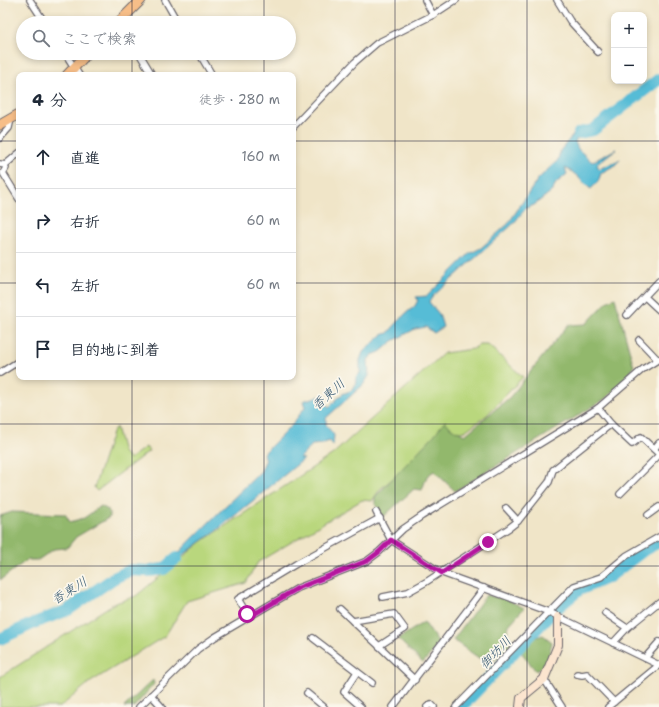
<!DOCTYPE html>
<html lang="ja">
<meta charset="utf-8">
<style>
:root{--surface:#fff;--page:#f6f6f7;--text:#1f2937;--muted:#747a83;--line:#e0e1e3}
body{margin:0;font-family:"Shantell Sans","Klee One",sans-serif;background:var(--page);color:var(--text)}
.controls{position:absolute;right:12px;top:12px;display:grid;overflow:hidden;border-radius:8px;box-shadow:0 2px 6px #0003}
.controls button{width:36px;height:36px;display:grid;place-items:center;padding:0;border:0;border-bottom:1px solid var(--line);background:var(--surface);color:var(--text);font:20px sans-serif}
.stop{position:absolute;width:12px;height:12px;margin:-9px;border:3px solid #b5179e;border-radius:50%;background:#fff}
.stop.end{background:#b5179e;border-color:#fff;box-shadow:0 1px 4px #0008}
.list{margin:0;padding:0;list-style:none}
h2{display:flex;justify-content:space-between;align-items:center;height:52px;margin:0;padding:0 16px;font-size:17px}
h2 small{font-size:13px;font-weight:400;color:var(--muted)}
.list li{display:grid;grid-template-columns:26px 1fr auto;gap:12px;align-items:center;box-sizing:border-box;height:64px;padding:0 16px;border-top:1px solid var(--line)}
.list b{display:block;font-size:15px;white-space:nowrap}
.list em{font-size:13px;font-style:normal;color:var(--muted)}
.icon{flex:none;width:22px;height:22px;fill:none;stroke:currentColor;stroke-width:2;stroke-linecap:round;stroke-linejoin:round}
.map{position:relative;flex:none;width:659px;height:707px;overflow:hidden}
.search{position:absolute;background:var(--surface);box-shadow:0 2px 6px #0003;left:16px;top:16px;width:280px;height:44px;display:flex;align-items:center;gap:10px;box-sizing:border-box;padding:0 14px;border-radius:22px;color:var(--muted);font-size:15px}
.panel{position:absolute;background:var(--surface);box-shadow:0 2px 6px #0003;left:16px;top:72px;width:280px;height:308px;border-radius:8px}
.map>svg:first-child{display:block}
.green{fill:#b9d77d;stroke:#6e7c5c}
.forest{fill:#92b86c;stroke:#5a6d54}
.water{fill:#57bcd6;stroke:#3c6f88}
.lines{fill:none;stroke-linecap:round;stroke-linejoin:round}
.river{stroke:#57bcd6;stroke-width:12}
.street-casing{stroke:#6a666c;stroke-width:8}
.secondary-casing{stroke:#6a666c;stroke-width:10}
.primary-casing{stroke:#6a666c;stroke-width:11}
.street{stroke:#fff;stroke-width:5.5}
.secondary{stroke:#fce5cf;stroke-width:8}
.primary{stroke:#f7be88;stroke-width:9}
.route{stroke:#b5179e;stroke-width:5}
.grid{fill:none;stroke:#22223b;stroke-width:1;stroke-opacity:0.55}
.labels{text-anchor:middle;stroke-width:3.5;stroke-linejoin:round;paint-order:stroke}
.water-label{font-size:13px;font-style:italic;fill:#355871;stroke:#fbf7ec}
</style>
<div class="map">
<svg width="659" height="707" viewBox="0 0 659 707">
<rect width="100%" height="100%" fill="#fbf7ec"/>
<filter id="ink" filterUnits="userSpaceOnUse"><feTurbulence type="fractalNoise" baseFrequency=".025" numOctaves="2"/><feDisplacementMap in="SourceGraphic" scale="8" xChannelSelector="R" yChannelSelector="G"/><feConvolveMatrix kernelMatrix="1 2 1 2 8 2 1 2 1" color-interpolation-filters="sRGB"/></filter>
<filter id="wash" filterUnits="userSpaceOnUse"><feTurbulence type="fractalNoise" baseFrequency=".012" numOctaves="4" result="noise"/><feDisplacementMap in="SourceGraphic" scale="16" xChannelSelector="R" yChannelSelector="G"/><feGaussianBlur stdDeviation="0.9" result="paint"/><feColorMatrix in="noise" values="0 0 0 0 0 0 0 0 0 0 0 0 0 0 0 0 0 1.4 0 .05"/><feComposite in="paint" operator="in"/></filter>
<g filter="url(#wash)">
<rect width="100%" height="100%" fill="#f0e5c8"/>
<g class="green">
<polygon points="479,345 488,345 523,377 487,415 465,431 439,436 407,467 380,489 372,501 362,500 258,562 246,583 187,601 165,636 89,683 60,707 0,707 0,677 113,604 136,596 201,542 333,454 444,353 473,349"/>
<polygon points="116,427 123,452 129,459 146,447 149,451 97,491 94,488 112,433"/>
</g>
<g class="forest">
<polygon points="615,298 634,367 625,381 605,399 455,491 434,471 427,476 422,490 414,489 383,517 375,504 375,497 434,435 445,421 451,428 465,435 510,397 568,325 586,324 608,301"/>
<polygon points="101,506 108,510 110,517 76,537 67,548 54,549 38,560 27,560 0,580 0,516 12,512 65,514 70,522 84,518"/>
<polygon points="486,595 506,599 524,608 509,625 507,633 513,642 496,659 479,658 453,640"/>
<polygon points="424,622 439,644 423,663 398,639"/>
<polygon points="543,635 552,642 547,664 536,671 521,652 534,638"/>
<polygon points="153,680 154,684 134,707 124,707"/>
</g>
<path class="water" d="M588 128 593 130 589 133 581 134 575 142 578 149 592 162 616 149 597 164 599 169 621 159 615 165 601 173 598 182 591 189C581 182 577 173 565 168L567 174 556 183 552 191 534 205 526 208 513 224 433 296 429 302 439 314 443 327 434 333 426 327 415 329 393 341 380 352 372 355 368 360 369 376 363 385 326 418V425L334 435 333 446 329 441 322 444 312 445 300 458 304 459 217 530 164 569 189 542 261 471 266 459 263 454 292 425 305 407 303 401 319 396 329 407 342 394 350 391 355 386 356 377 360 373V360L363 352 382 335 388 333 405 314 415 306 418 300 416 297 427 296 469 254 481 248 508 224 538 179 558 160 560 151 572 136 577 131Z"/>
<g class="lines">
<g class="river">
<polyline points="579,133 593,130 659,79"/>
<polyline points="557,608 579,590 609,577 644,550 659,542"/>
<polyline points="0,639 34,623 68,610 114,578 131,570 148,571 164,569 177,558"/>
<polyline points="461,707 549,616"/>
</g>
</g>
</g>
<g filter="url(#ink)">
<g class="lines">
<g class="street-casing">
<g id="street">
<polyline points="30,0 45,23"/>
<polyline points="165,0 178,23"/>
<polyline points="425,0 433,15"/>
<polyline points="557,0 570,21 598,52"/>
<polyline points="65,53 79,75"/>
<polyline points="139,53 151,73 147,75"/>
<polyline points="199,53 212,75"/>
<polyline points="293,127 355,62 377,43 433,15 456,0"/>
<polyline points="0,138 9,128 11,119"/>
<polyline points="0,164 5,165 6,168 3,173 19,199"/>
<polyline points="5,165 19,153"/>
<polyline points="645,297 659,310"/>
<polyline points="627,315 659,281"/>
<polyline points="639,340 658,360"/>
<polyline points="0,373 19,361"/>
<polyline points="598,408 611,424 632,444 641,437 659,454"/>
<polyline points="654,449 659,443"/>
<polyline points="620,494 659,455"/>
<polyline points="506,508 518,521"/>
<polyline points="376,512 391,540 442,573 549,612 659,665"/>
<polyline points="648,515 659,507"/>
<polyline points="383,597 408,592 426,582 509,528 518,521 549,482 553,470 611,424"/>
<polyline points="340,609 415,680"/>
<polyline points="605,613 627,628"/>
<polyline points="249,617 238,599 296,564 380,518"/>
<polyline points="353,621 394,614 405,629 379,646"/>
<polyline points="313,638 372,683"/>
<polyline points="613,643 627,628 659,602"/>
<polyline points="645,658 659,642"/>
<polyline points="357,672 344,692 361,707"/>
<polyline points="577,674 582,675 587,674 614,702"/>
<polyline points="544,679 562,707"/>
<polyline points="307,693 324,707"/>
<polyline points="151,695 162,707"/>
<polyline points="139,707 198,649 215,637 298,588 367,561 379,552 403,529 422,516 598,408 643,369 659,359"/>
<polyline points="393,707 484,588"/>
<polyline points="427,707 431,704 434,707"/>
<polyline points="456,707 574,586 601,577 626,556 659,537"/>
<polyline points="608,707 659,665"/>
</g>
</g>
<g class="secondary-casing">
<polyline id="secondary" points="520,707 521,698 544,679 558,645 558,617"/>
</g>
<g class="primary-casing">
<g id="primary">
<polyline points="118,23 141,0"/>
<polyline points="67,75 88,53"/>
<polyline points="0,125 19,114"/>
</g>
</g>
<use href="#street" class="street"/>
<use href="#secondary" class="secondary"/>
<use href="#primary" class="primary"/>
</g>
</g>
<g class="lines" filter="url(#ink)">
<polyline class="route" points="247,614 249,617 298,588 367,561 379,552 391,540 442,573 488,542"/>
</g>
<path class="grid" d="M132 0V23M264 0V23M395 0V707M527 0V707M132 53V75M264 53V75M0 141H19M293 141H659M0 283H19M293 283H659M132 377V707M264 377V707M0 424H659M0 566H659"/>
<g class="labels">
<g class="water-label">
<text transform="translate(328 394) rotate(-42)" y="5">香東川</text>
<text transform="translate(69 590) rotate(-32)" y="5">香東川</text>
<text transform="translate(495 652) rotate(-46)" y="5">御坊川</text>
</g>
</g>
</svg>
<div class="controls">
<button>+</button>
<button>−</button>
</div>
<div class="stop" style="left:247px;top:614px"></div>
<div class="stop end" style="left:488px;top:542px"></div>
<div class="search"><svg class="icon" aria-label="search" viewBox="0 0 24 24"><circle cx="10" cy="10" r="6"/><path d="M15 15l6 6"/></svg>ここで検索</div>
<section class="panel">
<h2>4 分<small>徒歩 · 280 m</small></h2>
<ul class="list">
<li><svg class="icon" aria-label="ahead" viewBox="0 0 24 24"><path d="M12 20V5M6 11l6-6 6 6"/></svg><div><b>直進</b></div><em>160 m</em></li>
<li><svg class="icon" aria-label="right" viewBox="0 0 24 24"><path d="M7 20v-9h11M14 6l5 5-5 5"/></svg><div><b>右折</b></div><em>60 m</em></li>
<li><svg class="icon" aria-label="left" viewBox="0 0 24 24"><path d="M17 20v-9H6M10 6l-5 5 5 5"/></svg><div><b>左折</b></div><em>60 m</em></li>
<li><svg class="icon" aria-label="arrive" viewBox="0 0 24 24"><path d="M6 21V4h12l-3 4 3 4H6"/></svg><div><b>目的地に到着</b></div></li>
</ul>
</section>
</div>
